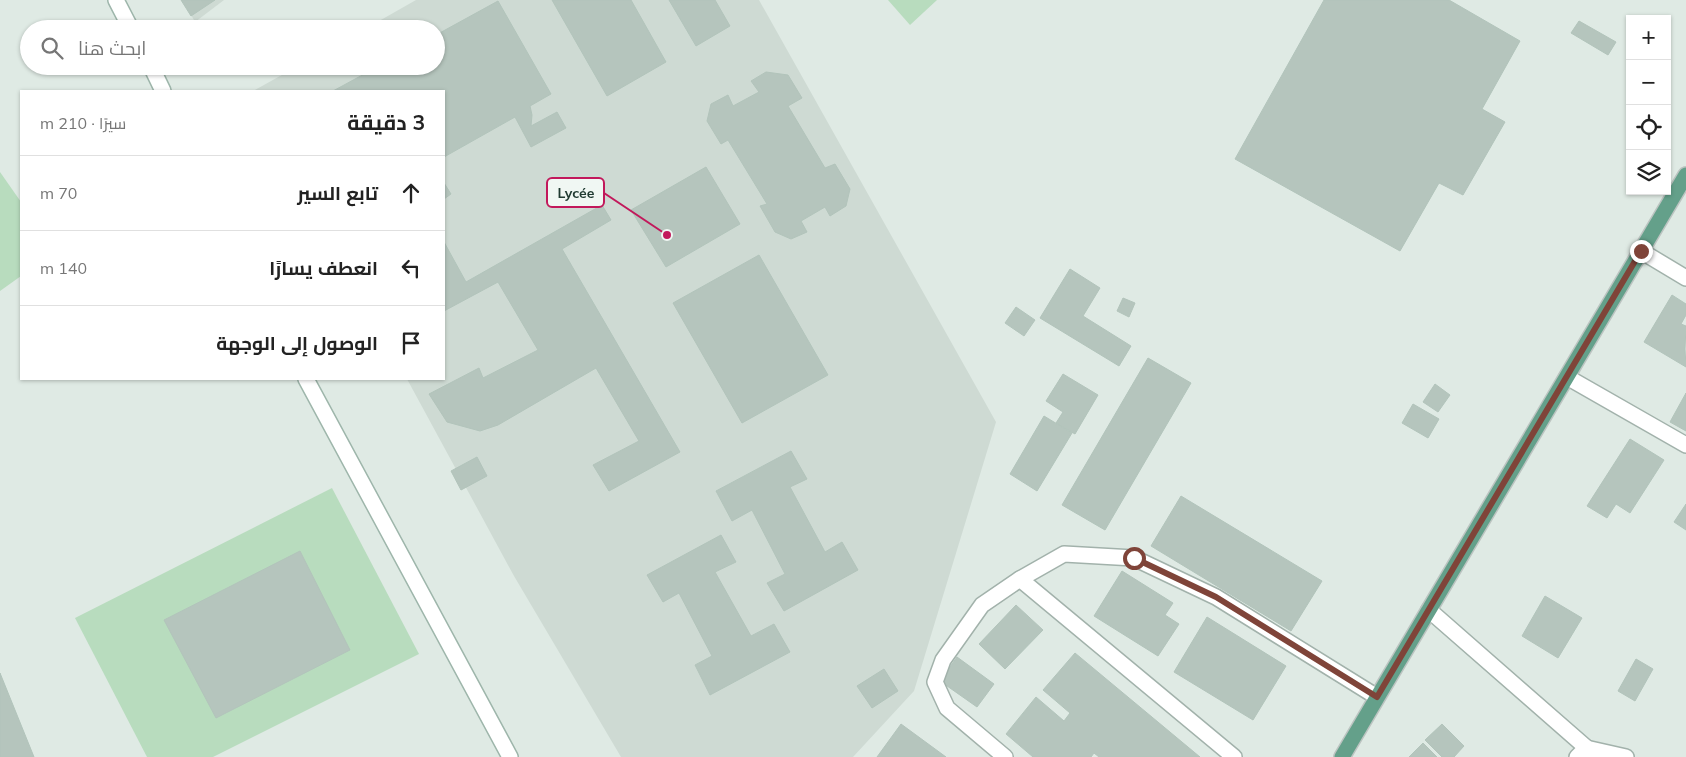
<!DOCTYPE html>
<html lang="ar">
<meta charset="utf-8">
<style>
:root{--surface:#fff;--page:#f2f2f2;--text:#222;--muted:#767676;--line:#e0e0e0}
body{margin:0;font-family:Mulish,Cairo,sans-serif;background:var(--page);color:var(--text);direction:rtl}
.controls{position:absolute;right:15px;top:15px;display:grid;overflow:hidden;border-radius:0px;box-shadow:0 1px 4px #0004}
.controls button{width:45px;height:45px;display:grid;place-items:center;padding:0;border:0;border-bottom:1px solid var(--line);background:var(--surface);color:var(--text);font:25px sans-serif}
.stop{position:absolute;width:15px;height:15px;margin:-11px;border:4px solid #7f4439;border-radius:50%;background:#fff}
.stop.end{background:#7f4439;border-color:#fff;box-shadow:0 1px 5px #0008}
.list{margin:0;padding:0;list-style:none}
h2{display:flex;justify-content:space-between;align-items:center;height:65px;margin:0;padding:0 20px;font-size:21px}
h2 small{font-size:16px;font-weight:400;color:var(--muted)}
.list li{display:grid;grid-template-columns:32px 1fr auto;gap:15px;align-items:center;box-sizing:border-box;height:75px;padding:0 20px;border-top:1px solid var(--line)}
.list b{display:block;font-size:19px;white-space:nowrap}
.list em{font-size:16px;font-style:normal;color:var(--muted)}
.icon{flex:none;width:28px;height:28px;fill:none;stroke:currentColor;stroke-width:2;stroke-linecap:round;stroke-linejoin:round}
.map{position:relative;flex:none;width:1686px;height:757px;overflow:hidden;direction:ltr}
.search{position:absolute;background:var(--surface);box-shadow:0 1px 4px #0004;left:20px;top:20px;width:425px;height:55px;display:flex;align-items:center;gap:12px;box-sizing:border-box;padding:0 18px;border-radius:28px;color:var(--muted);font-size:19px}
.panel{position:absolute;background:var(--surface);box-shadow:0 1px 4px #0004;left:20px;top:90px;width:425px;height:290px;border-radius:0px;direction:rtl}
.map>svg:first-child{display:block}
.built{fill:#cedad3}
.green{fill:#b8dcbe}
.building{fill:#b5c5bd;stroke:#b2c4bb}
.lines{fill:none;stroke-linecap:round;stroke-linejoin:round}
.service-casing{stroke:#a2b2ab;stroke-width:18}
.minor-casing{stroke:#a2b2ab;stroke-width:18}
.secondary-casing{stroke:#9eb6ab;stroke-width:18}
.primary-casing{stroke:#bcc4c1;stroke-width:18}
.service{stroke:#fff;stroke-width:15}
.minor{stroke:#fff;stroke-width:15}
.secondary{stroke:#fff;stroke-width:15}
.primary{stroke:#64a08a;stroke-width:15}
.route{stroke:#7f4439;stroke-width:6}
.leader{fill:none;stroke:#c2185b;stroke-width:2}
.callout-dot{fill:#c2185b;stroke:#f0f7f3;stroke-width:2}
.callout{fill:#f0f7f3;stroke:#c2185b;stroke-width:2}
.callout-label{font-size:14px;text-anchor:middle;font-weight:bold;fill:#203a31}
</style>
<div class="map">
<svg width="1686" height="757" viewBox="0 0 1686 757">
<rect width="100%" height="100%" fill="#dfeae4"/>
<g class="built">
<polygon points="183,0 224,0 195,22"/>
<polygon points="416,0 759,0 996,422 914,691 853,757 621,757 514,576 407,379 444,379 444,91 253,91 298,66 436,66 436,29 365,29"/>
</g>
<g class="green">
<polygon points="888,0 937,0 910,25"/>
<polygon points="0,172 21,202 21,276 0,291"/>
<polygon points="332,488 419,654 213,757 147,757 75,618"/>
</g>
<g class="building">
<polygon points="181,0 215,0 191,16"/>
<polygon points="552,0 631,0 666,62 607,96"/>
<polygon points="669,0 715,0 730,26 696,46"/>
<polygon points="1324,0 1449,0 1520,41 1482,109 1505,122 1463,195 1439,183 1400,251 1235,159"/>
<polygon points="498,1 551,94 530,106 532,115 531,126 557,112 566,128 531,147 515,117 444,157 444,91 333,91 379,66 436,66 436,35"/>
<polygon points="1579,21 1616,42 1608,55 1571,33"/>
<polygon points="766,72 788,75 802,98 788,106 825,168 835,164 850,189 846,206 830,216 825,207 801,221 807,232 791,239 775,232 760,206 767,204 728,140 721,144 707,121 711,104 728,95 733,106 759,92 751,81"/>
<polygon points="706,167 740,224 666,267 631,210"/>
<polygon points="444,183 451,194 444,199"/>
<polygon points="602,205 611,220 562,249 680,452 609,491 593,465 639,441 596,368 498,425 480,431 447,422 429,394 479,368 483,378 538,350 498,282 444,311 444,242 466,282"/>
<polygon points="759,255 828,375 742,423 673,303"/>
<polygon points="1070,269 1100,288 1083,316 1131,346 1119,366 1040,318"/>
<polygon points="1672,295 1686,304 1686,315 1681,324 1686,326 1685,349 1686,367 1644,342"/>
<polygon points="1123,298 1135,303 1129,317 1117,311"/>
<polygon points="1016,307 1035,320 1024,336 1005,323"/>
<polygon points="1148,358 1191,383 1105,530 1062,505"/>
<polygon points="1063,374 1098,395 1075,434 1056,423 1063,412 1046,401"/>
<polygon points="1435,384 1450,395 1438,412 1423,402"/>
<polygon points="1686,393 1686,431 1670,422"/>
<polygon points="1413,404 1439,419 1428,438 1402,423"/>
<polygon points="1044,416 1072,433 1037,491 1010,474"/>
<polygon points="1630,439 1664,460 1630,513 1616,504 1607,518 1587,506"/>
<polygon points="791,451 807,479 790,487 825,552 842,542 858,570 784,611 767,583 785,574 752,510 732,521 716,491"/>
<polygon points="477,457 487,476 461,490 451,471"/>
<polygon points="1181,496 1322,581 1291,631 1151,546"/>
<polygon points="1686,504 1686,530 1674,522"/>
<polygon points="721,535 736,562 715,572 751,636 774,624 790,652 710,695 695,665 712,656 679,593 663,602 647,575"/>
<polygon points="300,551 350,650 216,718 164,620"/>
<polygon points="1122,571 1173,603 1165,615 1179,624 1158,656 1094,616"/>
<polygon points="1545,596 1582,618 1558,658 1522,636"/>
<polygon points="1016,605 1043,630 1005,669 979,644"/>
<polygon points="1207,617 1286,666 1253,720 1174,672"/>
<polygon points="1075,653 1200,757 1099,757 1094,753 1091,757 1033,757 1006,734 1036,697 1064,721 1070,713 1043,690"/>
<polygon points="957,657 994,684 977,707 940,681"/>
<polygon points="1636,659 1653,669 1635,701 1618,691"/>
<polygon points="884,669 898,691 872,708 857,686"/>
<polygon points="0,673 34,757 0,757"/>
<polygon points="901,724 946,757 877,757"/>
<polygon points="1442,724 1464,746 1454,757 1442,757 1425,740"/>
<polygon points="1423,743 1437,757 1409,757"/>
</g>
<g class="lines">
<g class="service-casing">
<g id="service">
<polyline points="1020,579 1234,757"/>
<polyline points="1005,757 947,708 935,682 943,660 982,605 1020,579 1064,554 1134,558 1216,597 1377,697"/>
</g>
</g>
<g class="minor-casing">
<g id="minor">
<polyline points="1641,251 1686,278"/>
<polyline points="1567,377 1686,445"/>
<polyline points="1429,610 1597,757"/>
<polyline points="1577,757 1586,748 1626,757"/>
</g>
</g>
<g class="secondary-casing">
<g id="secondary">
<polyline points="116,0 131,29"/>
<polyline points="151,66 163,91"/>
<polyline points="306,379 510,757"/>
</g>
</g>
<g class="primary-casing">
<polyline id="primary" points="1342,757 1686,175"/>
</g>
<use href="#service" class="service"/>
<use href="#minor" class="minor"/>
<use href="#secondary" class="secondary"/>
<use href="#primary" class="primary"/>
</g>
<g class="lines">
<polyline class="route" points="1134,558 1216,597 1377,697 1641,251"/>
</g>
<path class="leader" d="M667 235L604 193"/>
<circle class="callout-dot" cx="667" cy="235" r="5"/>
<rect class="callout" x="547" y="178" width="57" height="29" rx="5"/>
<g class="callout-label">
<text x="576" y="198">Lycée</text>
</g>
</svg>
<div class="controls">
<button>+</button>
<button>−</button>
<button><svg class="icon" aria-label="locate" viewBox="0 0 24 24"><circle cx="12" cy="12" r="6"/><path d="M12 2v4M12 18v4M2 12h4M18 12h4"/></svg></button>
<button><svg class="icon" aria-label="layers" viewBox="0 0 24 24"><path d="M12 4l9 5-9 5-9-5zM3 14l9 5 9-5"/></svg></button>
</div>
<div class="stop" style="left:1134px;top:558px"></div>
<div class="stop end" style="left:1641px;top:251px"></div>
<div class="search"><svg class="icon" aria-label="search" viewBox="0 0 24 24"><circle cx="10" cy="10" r="6"/><path d="M15 15l6 6"/></svg>ابحث هنا</div>
<section class="panel">
<h2>3 دقيقة<small>سيرًا · 210 m</small></h2>
<ul class="list">
<li><svg class="icon" aria-label="ahead" viewBox="0 0 24 24"><path d="M12 20V5M6 11l6-6 6 6"/></svg><div><b>تابع السير</b></div><em>70 m</em></li>
<li><svg class="icon" aria-label="left" viewBox="0 0 24 24"><path d="M17 20v-9H6M10 6l-5 5 5 5"/></svg><div><b>انعطف يسارًا</b></div><em>140 m</em></li>
<li><svg class="icon" aria-label="arrive" viewBox="0 0 24 24"><path d="M6 21V4h12l-3 4 3 4H6"/></svg><div><b>الوصول إلى الوجهة</b></div></li>
</ul>
</section>
</div>
